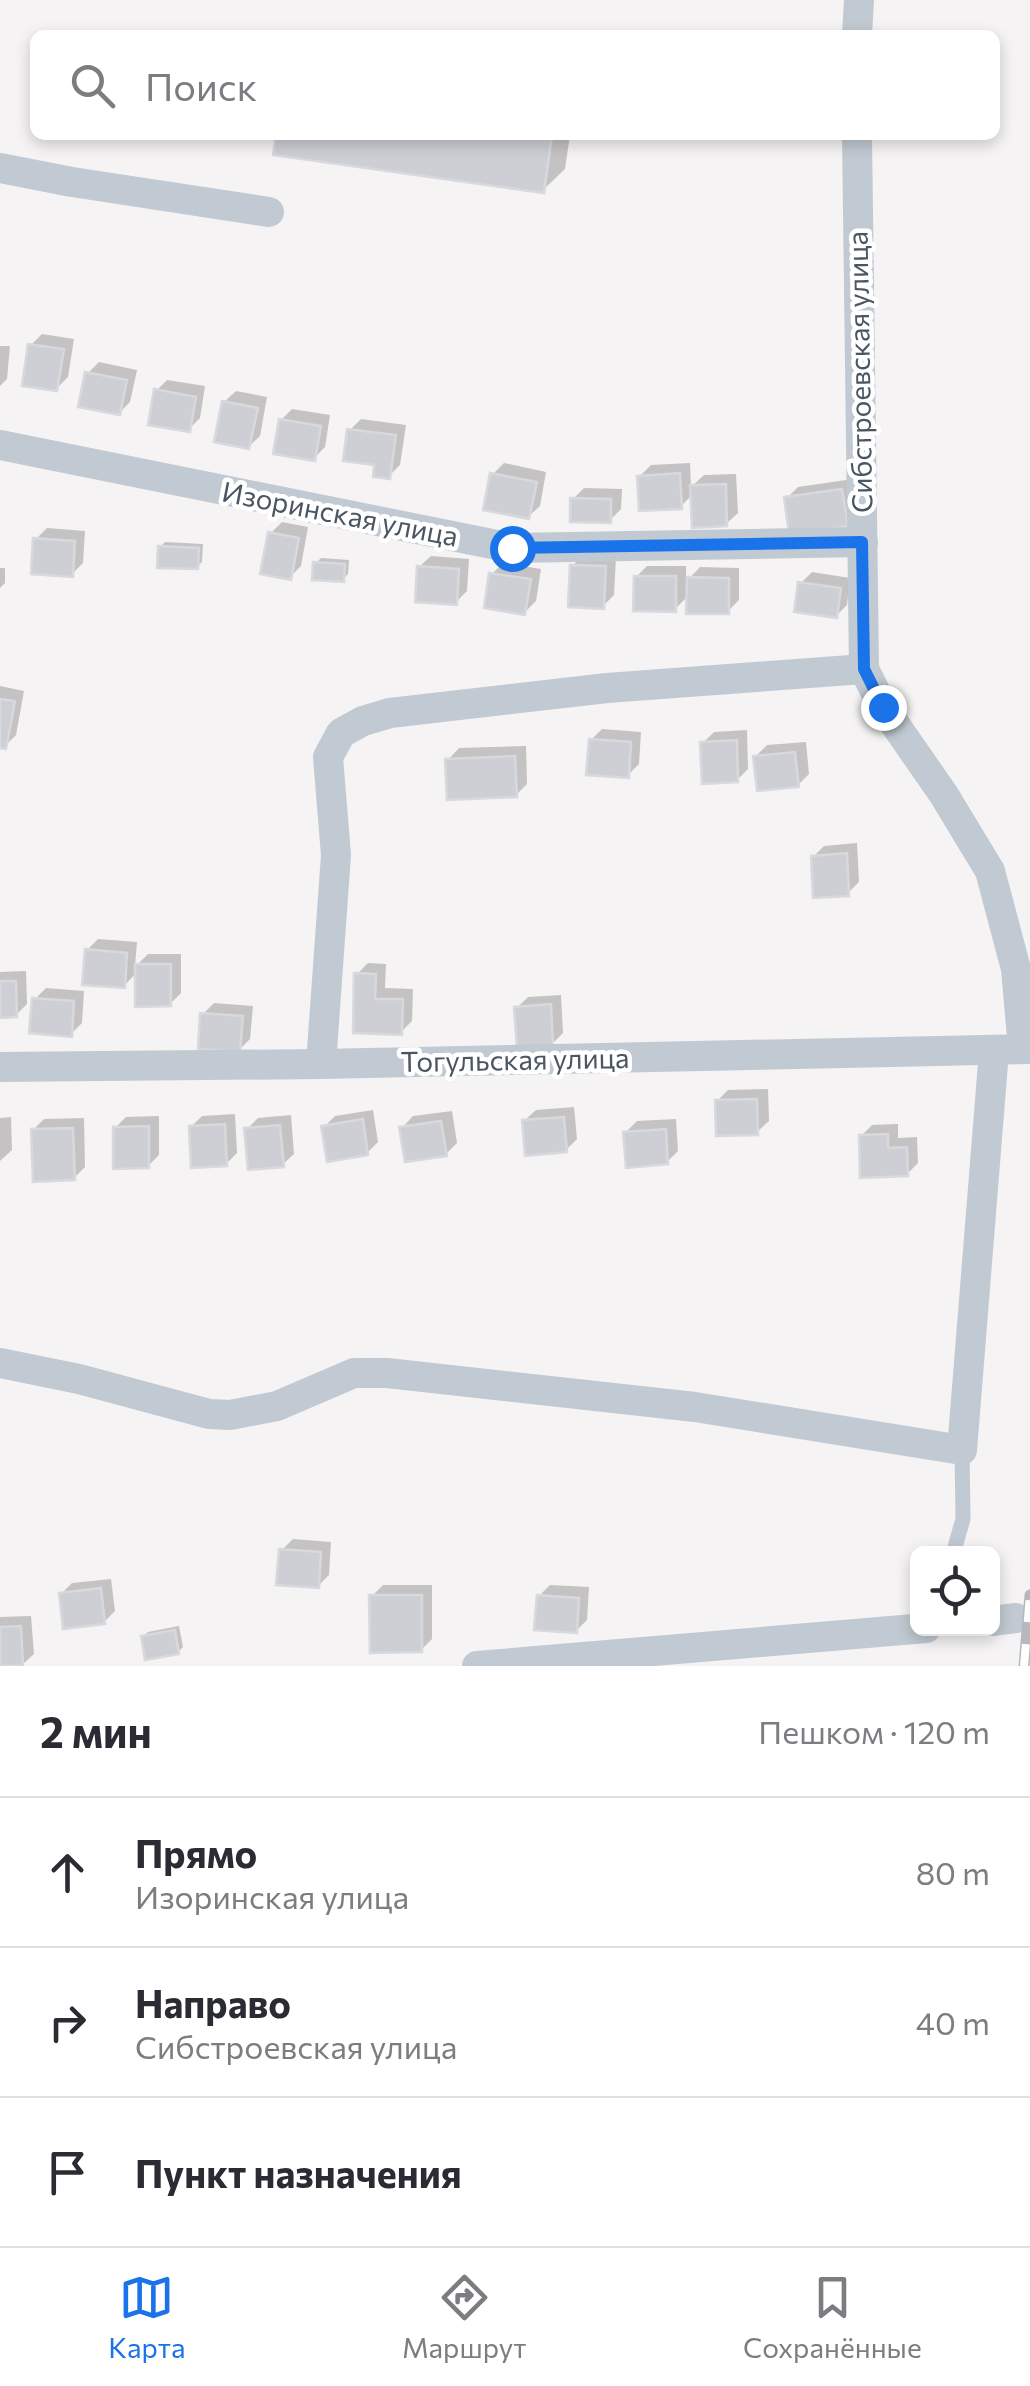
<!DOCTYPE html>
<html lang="ru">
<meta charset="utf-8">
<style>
:root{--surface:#fff;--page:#f7f7f7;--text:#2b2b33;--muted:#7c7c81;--line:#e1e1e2;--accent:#1a73e8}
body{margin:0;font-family:Commissioner,sans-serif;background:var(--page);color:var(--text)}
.controls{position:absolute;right:30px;bottom:30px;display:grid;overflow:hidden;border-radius:15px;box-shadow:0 5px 15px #0003}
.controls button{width:90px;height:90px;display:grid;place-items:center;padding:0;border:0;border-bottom:2px solid var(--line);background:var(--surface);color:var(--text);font:50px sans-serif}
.stop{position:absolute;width:30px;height:30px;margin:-22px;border:8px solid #1a73e8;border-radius:50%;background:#fff}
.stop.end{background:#1a73e8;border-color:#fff;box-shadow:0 2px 10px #0008}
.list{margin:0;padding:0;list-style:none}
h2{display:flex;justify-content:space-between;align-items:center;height:130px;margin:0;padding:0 40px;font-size:42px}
h2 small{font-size:32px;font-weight:400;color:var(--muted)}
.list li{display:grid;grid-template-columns:65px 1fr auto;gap:30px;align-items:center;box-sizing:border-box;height:150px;padding:0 40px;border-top:2px solid var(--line)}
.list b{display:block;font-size:38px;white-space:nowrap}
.list p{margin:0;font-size:32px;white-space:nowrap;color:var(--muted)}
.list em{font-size:32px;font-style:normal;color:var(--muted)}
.icon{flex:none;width:55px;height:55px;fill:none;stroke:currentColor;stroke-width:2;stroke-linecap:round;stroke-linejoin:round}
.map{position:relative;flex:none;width:1030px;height:1666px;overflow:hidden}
.search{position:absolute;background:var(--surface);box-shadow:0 5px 15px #0003;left:30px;right:30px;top:30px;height:110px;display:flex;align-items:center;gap:25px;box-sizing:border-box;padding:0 35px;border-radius:15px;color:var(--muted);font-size:38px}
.sheet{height:580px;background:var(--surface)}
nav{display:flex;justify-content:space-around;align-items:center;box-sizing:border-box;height:140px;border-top:2px solid var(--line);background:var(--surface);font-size:28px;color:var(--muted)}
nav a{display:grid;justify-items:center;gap:5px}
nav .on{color:var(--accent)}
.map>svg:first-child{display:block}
.shadow{fill:#0003}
.building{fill:#cdcfd5;stroke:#d7d9de;stroke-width:2.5}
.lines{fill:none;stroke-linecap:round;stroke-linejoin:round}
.lane{stroke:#c1cad2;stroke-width:15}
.street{stroke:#c1cad2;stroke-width:30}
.rail-casing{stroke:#b5b8bd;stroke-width:11}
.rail{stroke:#fff;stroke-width:8;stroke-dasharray:22;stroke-linecap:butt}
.route{stroke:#1a73e8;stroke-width:12}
.labels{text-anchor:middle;stroke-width:9;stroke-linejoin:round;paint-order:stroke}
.street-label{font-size:28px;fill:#4a5661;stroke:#fff}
</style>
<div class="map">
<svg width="1030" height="1666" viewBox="0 0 1030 1666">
<rect width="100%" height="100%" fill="#f5f3f3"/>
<g class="shadow">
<polygon points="278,135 570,135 565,169 543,190"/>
<polygon points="42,334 74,339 68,377 57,388 31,345"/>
<polygon points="0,346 10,346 7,379 0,386"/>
<polygon points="99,362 137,370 130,402 119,413 88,373"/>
<polygon points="167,380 205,386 200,418 189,429 156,391"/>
<polygon points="236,391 267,397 260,436 248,447 224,402"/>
<polygon points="292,409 330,415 325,447 314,458 281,420"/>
<polygon points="361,419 406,425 400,465 389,476 350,430"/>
<polygon points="504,463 546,472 540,506 528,517 493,474"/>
<polygon points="690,463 691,487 704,475 736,474 738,513 726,524 693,494 681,506 640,476 651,465"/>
<polygon points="853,479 857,513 846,524 787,498 798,487"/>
<polygon points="584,488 622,489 621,509 610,520 573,499"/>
<polygon points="282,522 308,527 301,566 290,577 271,533"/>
<polygon points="47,528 85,531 83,563 72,574 36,539"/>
<polygon points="165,542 203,544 202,562 197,567 160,547"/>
<polygon points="584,555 616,556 614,595 603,606 572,566"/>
<polygon points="431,556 469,559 467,591 456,602 419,567"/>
<polygon points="321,558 349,560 348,574 343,579 316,563"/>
<polygon points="503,563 541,569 536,601 525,612 492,574"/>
<polygon points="647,566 686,566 686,582 700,567 739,568 739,600 728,611 689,595 675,609 636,577"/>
<polygon points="0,568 5,568 5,583 0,588"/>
<polygon points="812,572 850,578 847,605 836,616 801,583"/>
<polygon points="0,686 24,691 16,735 5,746 0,745"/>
<polygon points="602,729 641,732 639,764 628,775 591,740"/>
<polygon points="747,730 748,769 737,780 703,743 714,732"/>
<polygon points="806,742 809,774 798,785 756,756 767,745"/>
<polygon points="526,746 527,784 516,795 448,760 459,748"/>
<polygon points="857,843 859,882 848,893 813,857 824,846"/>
<polygon points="98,939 137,942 135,967 148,954 181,954 181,993 170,1004 137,972 124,986 87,950"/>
<polygon points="368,963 386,964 385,988 413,989 412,1021 401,1032 356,1031 357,974"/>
<polygon points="26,971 27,1004 16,1015 0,1015 0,972"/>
<polygon points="46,988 84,991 82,1023 71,1034 35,999"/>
<polygon points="561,995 563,1033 552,1044 517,1008 528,997"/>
<polygon points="214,1003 253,1006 250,1039 239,1050 203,1014"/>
<polygon points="768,1089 769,1121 757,1132 717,1101 728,1090"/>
<polygon points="574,1107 577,1139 566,1150 524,1121 536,1110"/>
<polygon points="373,1110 378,1142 367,1153 324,1127 335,1116"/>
<polygon points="452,1111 457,1143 446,1154 402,1128 413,1116"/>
<polygon points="235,1114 237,1153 226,1164 191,1127 202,1116"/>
<polygon points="291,1115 294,1154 282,1165 247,1129 258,1118"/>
<polygon points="159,1116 159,1155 148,1166 115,1128 126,1117"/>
<polygon points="11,1117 12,1150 0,1161 0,1118"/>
<polygon points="84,1118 85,1167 74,1178 33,1130 44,1119"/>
<polygon points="676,1119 678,1151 667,1162 626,1132 637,1121"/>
<polygon points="898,1124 898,1138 917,1137 918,1163 907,1174 861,1136 872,1125"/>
<polygon points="293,1539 331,1542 329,1575 318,1586 282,1550"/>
<polygon points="111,1579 115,1611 104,1622 61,1594 72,1583"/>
<polygon points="383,1585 432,1585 432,1639 421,1650 372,1596"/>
<polygon points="550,1585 589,1587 587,1620 576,1631 539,1596"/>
<polygon points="31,1616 34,1654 22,1665 0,1666 0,1617"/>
<polygon points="179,1626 183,1647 178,1652 143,1637 148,1632"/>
</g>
<g class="building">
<polygon points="276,135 552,135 544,193 273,155"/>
<polygon points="28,344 64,349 57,391 22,386"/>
<polygon points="85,372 127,380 120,415 78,407"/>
<polygon points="154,389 196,397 190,432 148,425"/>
<polygon points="222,401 258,408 249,449 214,442"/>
<polygon points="279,419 321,426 315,461 273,454"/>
<polygon points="347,429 396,435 390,479 373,477 374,465 343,461"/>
<polygon points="490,473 537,482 529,519 483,510"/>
<polygon points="680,473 682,509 639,511 637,476"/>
<polygon points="726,484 727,526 692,528 690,485"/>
<polygon points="842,489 848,526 789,534 784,497"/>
<polygon points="570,498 611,499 611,523 570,522"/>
<polygon points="268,532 299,538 291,580 260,574"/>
<polygon points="33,538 75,541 73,577 31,574"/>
<polygon points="158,546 199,548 198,569 157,568"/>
<polygon points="313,562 345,564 344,582 312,580"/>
<polygon points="570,565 606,566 604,609 568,607"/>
<polygon points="417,566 459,569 457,605 415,602"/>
<polygon points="489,573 531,579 525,615 484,608"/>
<polygon points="634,576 676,576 676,612 633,611"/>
<polygon points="687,577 729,578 729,614 686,614"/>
<polygon points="798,582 841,588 837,618 794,612"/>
<polygon points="0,699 15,701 6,749 0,748"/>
<polygon points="589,739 631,742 629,778 586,775"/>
<polygon points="737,740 738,782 702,784 700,742"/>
<polygon points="795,752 799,787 757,791 753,756"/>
<polygon points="515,756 517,797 447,800 445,759"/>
<polygon points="847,853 849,896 813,898 811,856"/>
<polygon points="85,949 127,953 125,988 82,985"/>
<polygon points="135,964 171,964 171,1006 135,1007"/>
<polygon points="354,973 376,974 375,999 403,999 402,1035 353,1033"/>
<polygon points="0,981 16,981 17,1017 0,1018"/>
<polygon points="32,998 74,1001 72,1037 29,1033"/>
<polygon points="551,1004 553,1047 517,1049 514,1007"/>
<polygon points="200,1013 243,1016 240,1052 198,1049"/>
<polygon points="757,1099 758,1135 716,1136 715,1100"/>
<polygon points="564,1117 567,1152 525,1156 522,1120"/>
<polygon points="363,1119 368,1155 327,1162 321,1126"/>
<polygon points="441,1121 447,1156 405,1162 399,1127"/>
<polygon points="225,1124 227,1166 191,1168 189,1126"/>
<polygon points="280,1125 284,1167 248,1170 244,1128"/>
<polygon points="149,1126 149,1168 113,1169 113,1127"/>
<polygon points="73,1128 75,1180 33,1182 31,1129"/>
<polygon points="666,1129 668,1164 626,1168 623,1132"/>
<polygon points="888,1134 888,1148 907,1147 908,1176 860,1178 859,1135"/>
<polygon points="279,1549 321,1552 319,1588 276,1585"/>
<polygon points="101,1588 105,1624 63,1629 59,1593"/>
<polygon points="369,1595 422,1595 422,1652 370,1653"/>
<polygon points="537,1595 579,1598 577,1633 534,1630"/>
<polygon points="21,1626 23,1666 0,1666 0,1627"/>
<polygon points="175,1630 179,1654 145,1660 141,1636"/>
</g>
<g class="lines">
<polyline class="lane" points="953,1554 963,1519 962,1450"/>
<g class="street">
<polyline points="857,35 859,0"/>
<polyline points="857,135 864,669 883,707 944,795 990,871 1016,969 1023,1049"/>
<polyline points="0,168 72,182 269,212"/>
<polyline points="0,445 512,548 863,542"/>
<polyline points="321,1064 336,855 328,757 341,733 363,721 390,713 607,688 864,669"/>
<polyline points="0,1067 321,1064 1030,1049"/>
<polyline points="0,1363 79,1379 209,1414 230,1415 277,1406 354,1373 387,1373 695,1407 962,1450 994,1051"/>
<polyline points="992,1621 1016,1618"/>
<polyline points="477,1666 926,1628"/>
</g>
<g class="rail-casing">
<polyline id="rail" points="1024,1666 1030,1595"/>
</g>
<use href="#rail" class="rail"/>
</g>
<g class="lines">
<polyline class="route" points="512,548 862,542 864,669 883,707"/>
</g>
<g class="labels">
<g class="street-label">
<text transform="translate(860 372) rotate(-91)" y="10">Сибстроевская улица</text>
<text transform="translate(340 514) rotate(11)" y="10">Изоринская улица</text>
<text transform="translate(515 1060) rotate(-1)" y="10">Тогульская улица</text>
</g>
</g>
</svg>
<div class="controls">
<button><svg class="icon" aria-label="locate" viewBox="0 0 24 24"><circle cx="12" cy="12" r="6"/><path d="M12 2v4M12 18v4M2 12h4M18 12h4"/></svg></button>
</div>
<div class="stop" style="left:512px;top:548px"></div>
<div class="stop end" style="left:883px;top:707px"></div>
<div class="search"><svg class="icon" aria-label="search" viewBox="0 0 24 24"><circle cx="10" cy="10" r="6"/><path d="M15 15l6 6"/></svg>Поиск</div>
</div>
<section class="sheet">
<h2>2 мин<small>Пешком · 120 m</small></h2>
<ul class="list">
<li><svg class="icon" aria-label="ahead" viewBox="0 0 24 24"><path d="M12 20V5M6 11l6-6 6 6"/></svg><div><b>Прямо</b><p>Изоринская улица</p></div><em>80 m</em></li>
<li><svg class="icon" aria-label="right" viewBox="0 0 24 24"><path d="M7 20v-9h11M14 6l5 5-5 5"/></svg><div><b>Направо</b><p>Сибстроевская улица</p></div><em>40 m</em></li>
<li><svg class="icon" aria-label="arrive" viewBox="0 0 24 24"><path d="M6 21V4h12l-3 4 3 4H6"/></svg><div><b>Пункт назначения</b></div></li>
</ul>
</section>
<nav>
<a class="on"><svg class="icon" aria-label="map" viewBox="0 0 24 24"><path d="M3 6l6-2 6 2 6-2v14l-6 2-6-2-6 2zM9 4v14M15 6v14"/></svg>Карта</a>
<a><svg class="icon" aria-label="directions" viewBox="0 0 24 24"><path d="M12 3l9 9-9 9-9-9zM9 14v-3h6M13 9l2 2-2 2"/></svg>Маршрут</a>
<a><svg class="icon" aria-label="saved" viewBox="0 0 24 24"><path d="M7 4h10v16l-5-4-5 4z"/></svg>Сохранённые</a>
</nav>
